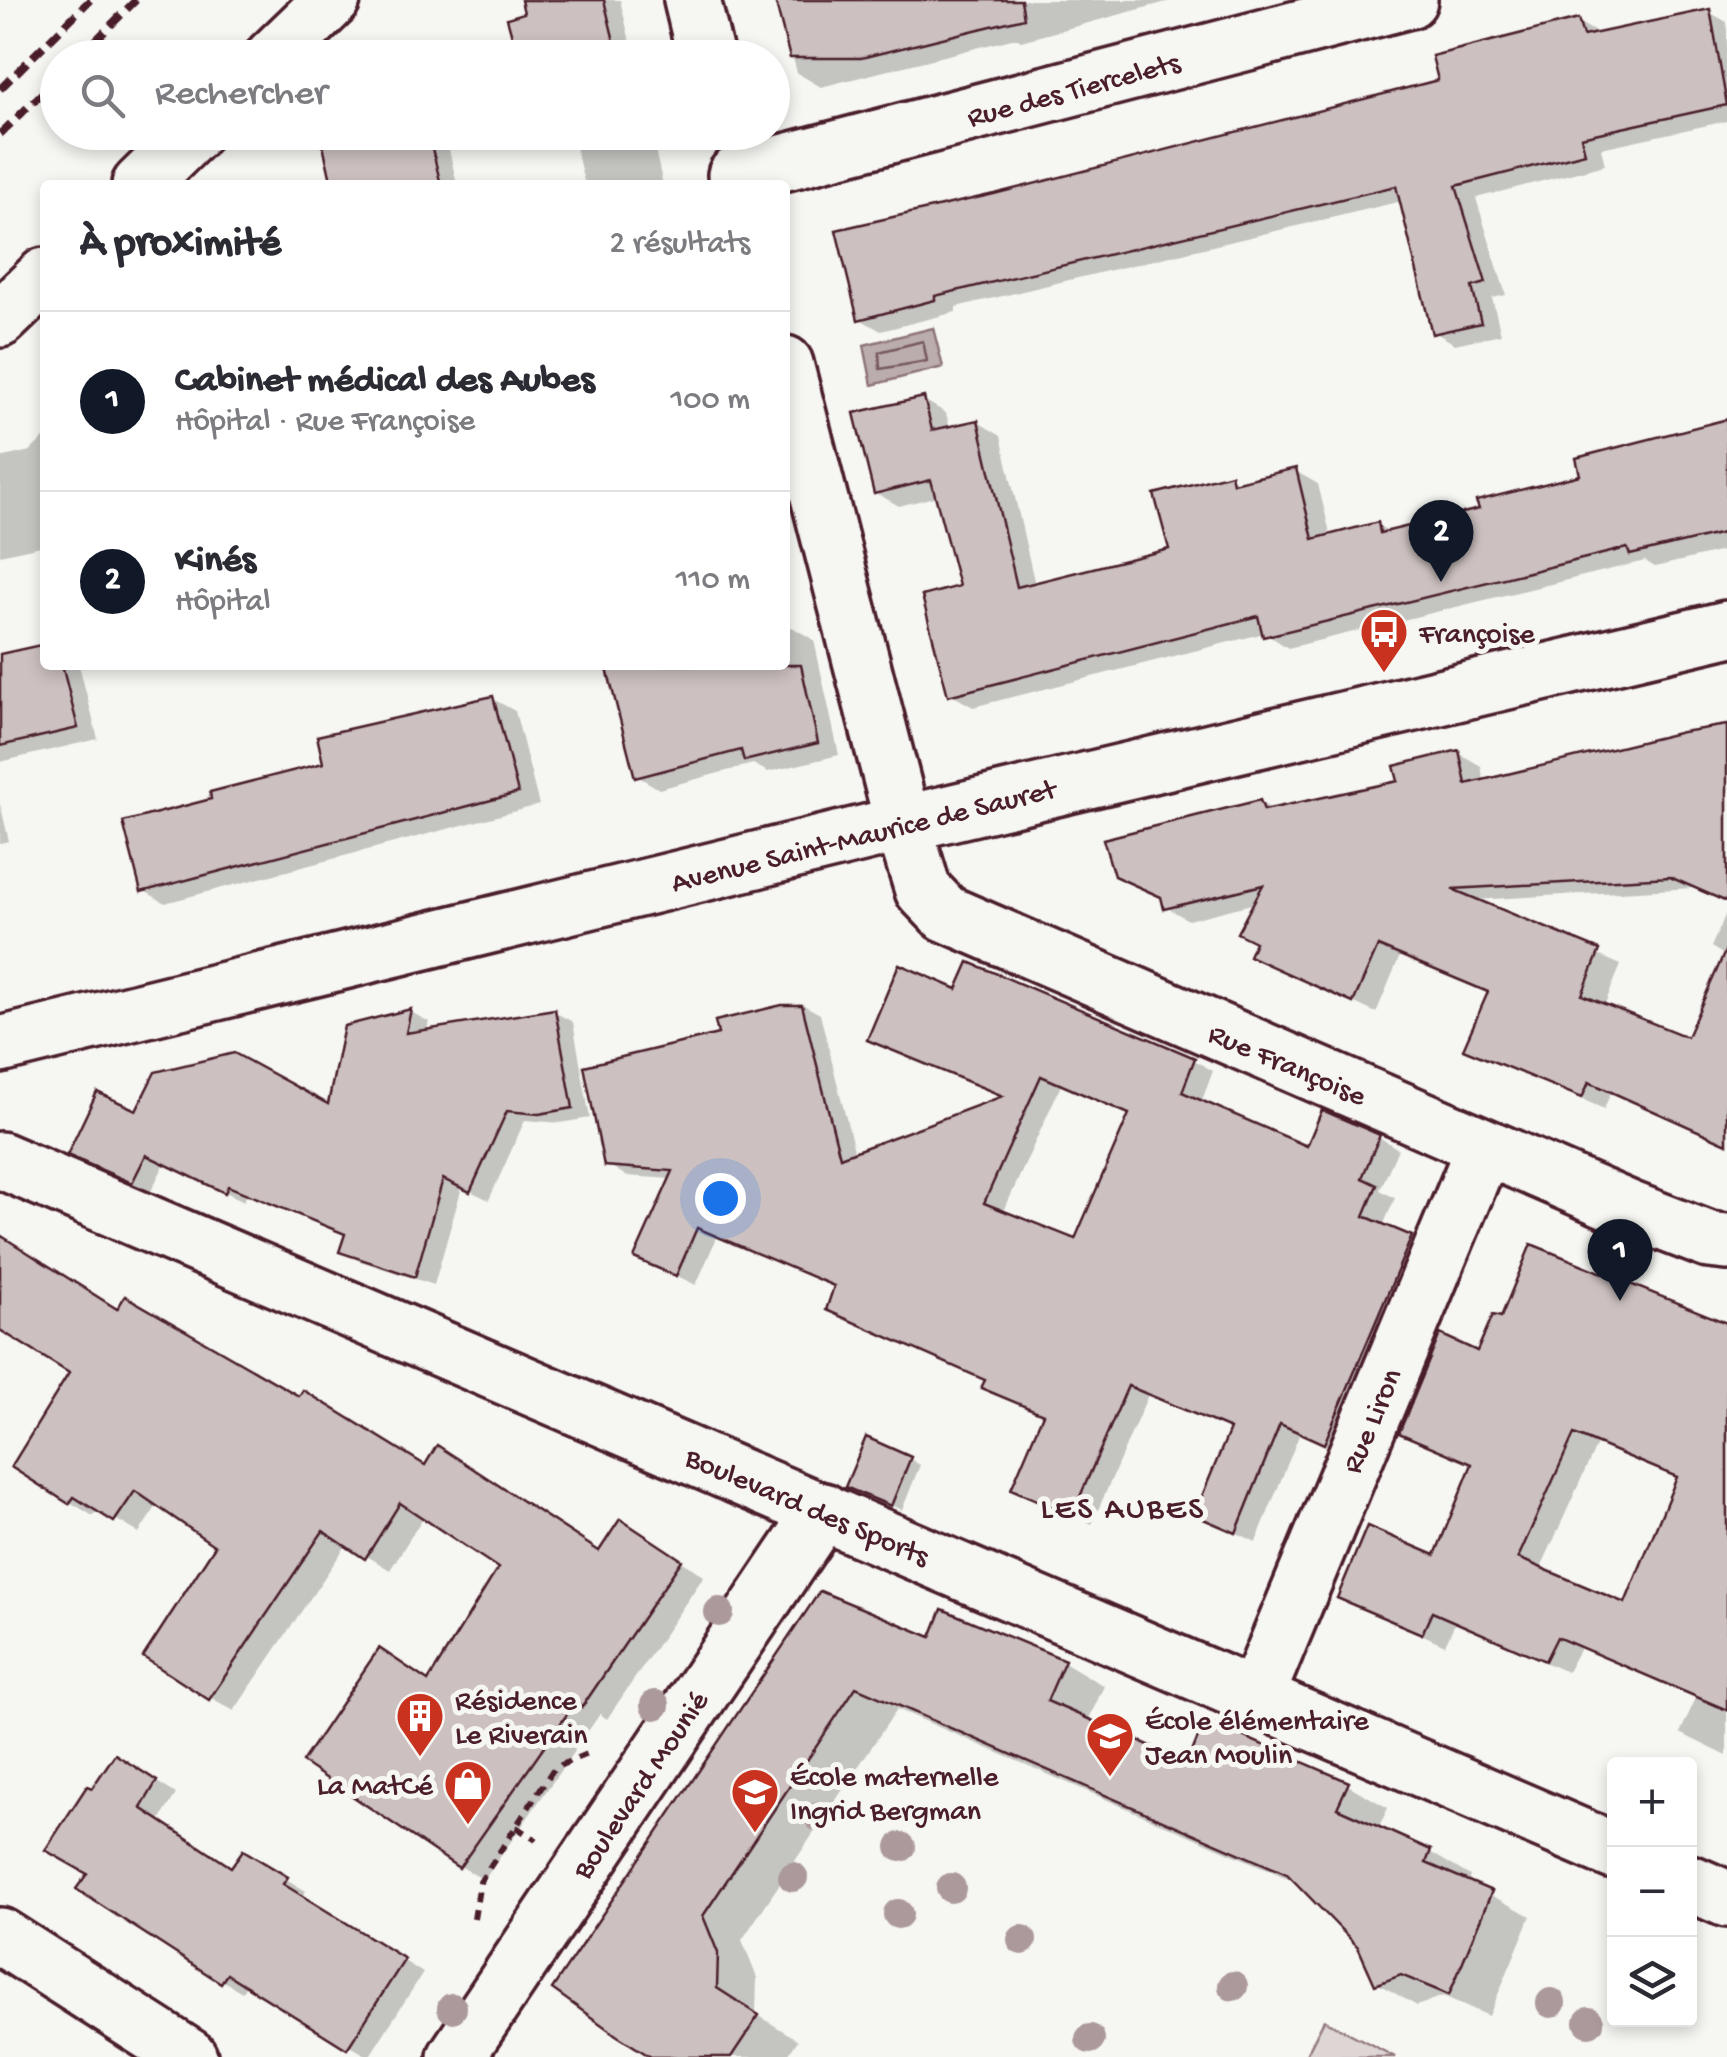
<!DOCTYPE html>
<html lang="fr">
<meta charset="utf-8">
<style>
:root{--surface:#fff;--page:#f7f7f7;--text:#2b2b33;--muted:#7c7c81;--line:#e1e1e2;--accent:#111827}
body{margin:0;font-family:"Gochi Hand",sans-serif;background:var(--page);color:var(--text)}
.controls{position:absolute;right:30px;bottom:30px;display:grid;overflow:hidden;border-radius:10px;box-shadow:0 5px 15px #0003}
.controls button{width:90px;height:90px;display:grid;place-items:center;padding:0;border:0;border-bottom:2px solid var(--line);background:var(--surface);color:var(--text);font:50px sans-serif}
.you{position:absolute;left:720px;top:1198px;width:35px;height:35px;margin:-25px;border:8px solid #fff;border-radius:50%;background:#1a73e8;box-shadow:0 0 0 15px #1a73e833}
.badge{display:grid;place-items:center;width:65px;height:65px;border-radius:50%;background:var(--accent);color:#fff;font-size:32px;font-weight:700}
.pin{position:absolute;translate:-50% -82px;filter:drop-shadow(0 2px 5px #0008)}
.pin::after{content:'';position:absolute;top:52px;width:35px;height:30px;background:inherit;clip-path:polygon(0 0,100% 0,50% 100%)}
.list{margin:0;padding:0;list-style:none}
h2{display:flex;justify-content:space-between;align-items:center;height:130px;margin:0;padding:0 40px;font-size:42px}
h2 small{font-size:32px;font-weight:400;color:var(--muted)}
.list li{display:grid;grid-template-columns:65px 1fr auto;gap:30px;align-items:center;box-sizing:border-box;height:180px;padding:0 40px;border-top:2px solid var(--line)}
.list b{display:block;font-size:38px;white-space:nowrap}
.list p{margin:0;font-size:32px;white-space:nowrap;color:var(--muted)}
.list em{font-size:32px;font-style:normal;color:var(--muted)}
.icon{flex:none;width:55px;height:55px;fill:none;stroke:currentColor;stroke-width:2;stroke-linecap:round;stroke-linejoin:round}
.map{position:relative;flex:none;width:1727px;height:2057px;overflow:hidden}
.search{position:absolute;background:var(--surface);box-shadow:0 5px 15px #0003;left:40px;top:40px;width:750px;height:110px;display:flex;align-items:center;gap:25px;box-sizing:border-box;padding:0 35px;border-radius:55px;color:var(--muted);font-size:38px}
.panel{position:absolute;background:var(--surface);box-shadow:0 5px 15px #0003;left:40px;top:180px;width:750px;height:490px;border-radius:10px}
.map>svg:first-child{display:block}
.park{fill:#ddd6d5;stroke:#947a80;stroke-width:2.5}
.water{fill:#bbadae;stroke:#8e747a;stroke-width:2.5}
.shadow{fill:#0003;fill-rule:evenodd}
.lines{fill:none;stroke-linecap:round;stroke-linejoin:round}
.shore{stroke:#77585f;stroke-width:2.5}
.building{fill:#ccc1c0;stroke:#4a1f2b;stroke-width:2.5;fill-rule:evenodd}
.minor-casing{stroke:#4a1f2b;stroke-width:62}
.path{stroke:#4a1f2b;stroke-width:6;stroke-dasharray:10 8;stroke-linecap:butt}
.minor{stroke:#f6f6f2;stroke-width:55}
.rail{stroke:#4a1f2b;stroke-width:8;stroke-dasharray:15 8;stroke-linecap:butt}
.tree{fill:#ac999c}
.labels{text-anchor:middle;stroke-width:10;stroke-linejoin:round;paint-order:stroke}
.street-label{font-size:30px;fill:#4a1f2b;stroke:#f6f6f2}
.poi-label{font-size:30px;fill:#4a1f2b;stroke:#f6f6f2;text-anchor:start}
.neighbourhood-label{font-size:32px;letter-spacing:2.5px;fill:#4a1f2b;stroke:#f6f6f2}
</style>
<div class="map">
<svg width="1727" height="2057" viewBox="0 0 1727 2057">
<rect width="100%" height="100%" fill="#f6f6f2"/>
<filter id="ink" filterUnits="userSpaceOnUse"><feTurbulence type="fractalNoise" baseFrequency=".01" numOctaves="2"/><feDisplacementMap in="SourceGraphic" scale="20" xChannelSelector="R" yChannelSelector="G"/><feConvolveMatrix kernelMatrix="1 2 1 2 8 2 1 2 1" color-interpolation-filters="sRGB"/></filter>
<g filter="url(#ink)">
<polygon class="park" points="1324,2020 1395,2057 1305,2057"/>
<polygon class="water" points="933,328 943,367 872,385 864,345"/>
<g class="shadow">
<polygon points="523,0 620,0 634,58 520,58 527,15"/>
<polygon points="778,0 1174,0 1021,41 1016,38 821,87 797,73"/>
<polygon points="1709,12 1727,22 1727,121 1601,148 1605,165 1476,198 1506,295 1492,298 1501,334 1455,344 1434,332 1402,201 956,307 956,312 881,331 860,319 995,197 1442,81 1578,22 1599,34"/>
<polygon points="353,132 445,132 457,184 335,185"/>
<polygon points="567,132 651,132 663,185 585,185 572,135"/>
<polygon points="924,400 946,413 950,429 978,422 1001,436 1035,585 1172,551 1230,477 1242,484 1295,471 1318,484 1331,537 1377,525 1392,533 1482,511 1727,421 1727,550 1655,567 1645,561 1288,648 1265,633 973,707 950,694 962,588 938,496 899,506 876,493"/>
<polygon points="45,437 45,545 0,555 0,458 30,451"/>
<polygon points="792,627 814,640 839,755 768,772 753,764 659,789 637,776 619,665 785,665 785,629"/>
<polygon points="45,647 45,665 79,665 98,739 0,762 0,657"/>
<polygon points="493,699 515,711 539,805 165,903 143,890 214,800 326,765"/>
<polygon points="1727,728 1727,903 1694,888 1473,900 1621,965 1604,1006 1689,1041 1726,956 1711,947 1727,911 1727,1144 1611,1092 1604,1109 1466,1048 1489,994 1400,956 1376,1013 1252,955 1258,942 1256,903 1188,920 1166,907 1164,898 1116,874 1260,802 1274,811 1401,783 1459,753 1481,766 1484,782"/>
<polygon points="0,803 9,841 0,843"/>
<path d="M959 993 1194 1060 1213 1071 1201 1103 1308 1149 1379 1137 1398 1149 1380 1190 1395 1198 1383 1226 1431 1249 1344 1453 1300 1433 1256 1542 1197 1514 1232 1430 1148 1395 1092 1524 1014 1488 1045 1416 984 1387 987 1381 829 1309 836 1287 717 1237 696 1285 637 1257 672 1179 626 1176 607 1164 721 1036 718 1023 800 1003 820 1014 855 1154 1005 1098 870 1039ZM1061 1085 1131 1116 1076 1242 1003 1213Z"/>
<polygon points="411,1012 429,1022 426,1032 554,1012 573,1022 590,1118 560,1123 525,1120 489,1200 462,1187 434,1285 360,1261 342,1251 347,1235 247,1194 244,1201 165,1163 151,1191 89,1164 138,1113 330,1107 346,1028"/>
<polygon points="0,1237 119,1312 601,1553 644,1536 704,1576 607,1719 600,1714 484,1880 460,1866 430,1683 502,1567 424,1516 390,1570 347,1544 234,1711 210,1697 218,1545 158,1504 139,1533 98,1509 93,1516 70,1502 72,1372 0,1327"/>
<polygon points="1727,1325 1727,1499 1597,1444 1540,1570 1626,1607 1727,1528 1727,1756 1680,1733 1696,1698 1580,1648 1567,1672 1455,1623 1445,1645 1340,1597 1436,1558 1474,1466 1402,1432 1478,1354"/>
<polygon points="910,1459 920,1465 902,1510 859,1491"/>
<polygon points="821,1594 932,1641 943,1612 1064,1662 1104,1686 1088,1721 1189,1766 1348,1785 1388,1808 1378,1829 1430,1852 1470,1876 1467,1883 1531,1916 1489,2016 1443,1996 1417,2006 1377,1983 1360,1945 1299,1883 897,1709 742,1940 757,1978 756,2014 798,2040 787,2057 651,2057"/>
<polygon points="135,1768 176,1794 159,1822 233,1870 243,1853 306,1891 302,1897 423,1973 369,2057 247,1984 242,1992 223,1981 90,1874 93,1791"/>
</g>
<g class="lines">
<polygon class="shore" points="923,341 927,361 880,369 879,352"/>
</g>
<g class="building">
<polygon points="521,0 604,0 618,58 518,58 507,18 524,13"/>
<polygon points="775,0 1021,0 1024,18 861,58 790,58"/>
<polygon points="1710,9 1727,105 1581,137 1585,153 1456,186 1486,283 1472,287 1481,323 1432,334 1396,186 935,296 935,300 858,320 836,230 994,194 1438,80 1432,56 1578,19 1583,36"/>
<polygon points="350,132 428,132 441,185 332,185 323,145 351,136"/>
<polygon points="924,397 932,430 978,420 1017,587 1169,549 1154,494 1231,474 1233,483 1296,468 1313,539 1378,522 1380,533 1479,509 1476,501 1580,475 1576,458 1727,419 1727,532 1630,555 1627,548 1263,637 1258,616 948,696 922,596 959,586 931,480 874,494 854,413"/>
<polygon points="45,644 45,665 62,665 78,728 0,746 0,654"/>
<polygon points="606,665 801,665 818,743 744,761 741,750 635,778"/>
<polygon points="493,696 518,793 141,892 123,822 211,799 210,792 323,763 317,736"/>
<polygon points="1727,725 1727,902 1670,877 1452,889 1600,950 1582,995 1687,1037 1727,947 1727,1144 1589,1082 1582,1098 1463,1049 1488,992 1378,946 1353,1003 1249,956 1255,942 1237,933 1263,885 1164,909 1161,897 1114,876 1103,839 1260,800 1264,810 1398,781 1394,766 1459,750 1466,784 1682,732"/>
<path d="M969 962 1195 1058 1182 1092 1307 1146 1322 1110 1380 1135 1362 1178 1377 1185 1364 1216 1412 1236 1324 1444 1280 1424 1236 1533 1194 1515 1230 1429 1128 1386 1072 1515 1011 1489 1043 1414 981 1388 985 1380 826 1310 834 1286 697 1228 676 1276 634 1258 673 1171 604 1166 584 1066 718 1034 715 1021 782 1005H802L840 1157 1003 1096 867 1040 899 964 957 989ZM1041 1076 1129 1114 1075 1239 984 1203Z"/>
<polygon points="411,1009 406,1033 555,1009 573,1108 539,1114 507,1111 470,1192 443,1179 415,1277 339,1252 345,1234 228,1186 225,1193 146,1155 132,1183 67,1155 97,1092 136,1110 155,1072 234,1053 328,1104 344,1026"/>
<polygon points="0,1235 117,1309 125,1296 299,1396 303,1390 425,1465 437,1445 599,1551 620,1519 682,1560 582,1707 575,1703 459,1868 302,1762 379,1648 428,1681 498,1568 400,1503 365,1559 323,1531 209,1700 143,1657 215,1546 135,1491 114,1522 74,1497 69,1504 11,1467 69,1373 0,1330"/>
<path d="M1531 1244 1727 1323V1710L1557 1637 1545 1661 1432 1612 1422 1634 1337 1598 1367 1526 1435 1555 1472 1464 1399 1433 1440 1334 1477 1351 1493 1315 1501 1317ZM1574 1434 1677 1477 1625 1603 1518 1558Z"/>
<polygon points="866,1437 911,1457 891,1506 845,1487"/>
<polygon points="820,1591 931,1637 942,1609 1065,1660 1047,1701 1188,1762 1205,1720 1349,1782 1337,1808 1431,1850 1426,1863 1492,1891 1449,1995 1401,1975 1375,1985 1358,1947 1287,1874 856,1687 703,1916 718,1953 717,1988 759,2015 731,2057 651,2057 616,2035 552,1989"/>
<polygon points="115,1754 157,1781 141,1808 231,1867 243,1850 288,1877 283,1884 405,1959 347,2049 227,1974 221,1983 76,1889 87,1874 45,1850 87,1786 92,1788"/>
</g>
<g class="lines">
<g class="minor-casing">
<g id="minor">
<polyline points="692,0 706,58"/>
<polyline points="272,58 332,0"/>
<polyline points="736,175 1409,0"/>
<polyline points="140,185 194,132"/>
<polyline points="0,319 45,276"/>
<polyline points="785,364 903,824 923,890 945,913 1631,1210 1709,1240 1727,1242"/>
<polyline points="0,1045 903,824 1727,629"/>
<polyline points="0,1160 1614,1851"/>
<polyline points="1257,1694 1484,1147"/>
<polyline points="1690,1883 1727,1899"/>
<polyline points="0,1936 189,2057"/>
<polyline points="456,2057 823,1511"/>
</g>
</g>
<g class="path">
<polyline points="516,1827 536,1840"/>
<polyline points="474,1919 480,1882 554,1768 589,1753"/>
</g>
<use href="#minor" class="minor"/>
<g class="rail">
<polyline points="78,58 136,0"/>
<polyline points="0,89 90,0"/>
<polyline points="0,134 58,78"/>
</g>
</g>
<g class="tree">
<circle cx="719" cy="1612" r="15"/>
<circle cx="655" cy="1705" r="15"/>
<circle cx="819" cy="1817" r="15"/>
<circle cx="901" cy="1847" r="15"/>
<circle cx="793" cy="1877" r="15"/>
<circle cx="951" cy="1888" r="15"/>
<circle cx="898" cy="1914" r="15"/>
<circle cx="1022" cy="1940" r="15"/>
<circle cx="1233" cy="1986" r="15"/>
<circle cx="1551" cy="2003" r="15"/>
<circle cx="452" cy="2008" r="15"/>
<circle cx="1589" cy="2022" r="15"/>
<circle cx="1090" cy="2039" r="15"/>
</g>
</g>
<defs>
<g id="bus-pin" transform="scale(2.5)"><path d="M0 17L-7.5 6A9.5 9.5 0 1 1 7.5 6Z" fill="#c8321e" stroke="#f6f6f2"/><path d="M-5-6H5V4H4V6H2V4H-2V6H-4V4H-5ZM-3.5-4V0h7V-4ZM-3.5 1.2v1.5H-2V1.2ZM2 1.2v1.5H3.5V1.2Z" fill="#fff"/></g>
<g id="building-pin" transform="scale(2.5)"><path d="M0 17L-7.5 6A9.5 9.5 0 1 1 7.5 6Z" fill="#c8321e" stroke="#f6f6f2"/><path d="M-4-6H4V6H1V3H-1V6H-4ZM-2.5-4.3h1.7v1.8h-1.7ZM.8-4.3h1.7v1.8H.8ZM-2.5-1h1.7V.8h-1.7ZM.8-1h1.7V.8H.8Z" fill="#fff"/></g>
<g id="school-pin" transform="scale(2.5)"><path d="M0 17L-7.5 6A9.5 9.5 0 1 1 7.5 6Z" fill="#c8321e" stroke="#f6f6f2"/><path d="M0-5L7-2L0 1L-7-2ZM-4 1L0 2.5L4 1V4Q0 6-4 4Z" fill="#fff"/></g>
<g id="shop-pin" transform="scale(2.5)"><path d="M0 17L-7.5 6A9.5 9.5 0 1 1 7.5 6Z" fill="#c8321e" stroke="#f6f6f2"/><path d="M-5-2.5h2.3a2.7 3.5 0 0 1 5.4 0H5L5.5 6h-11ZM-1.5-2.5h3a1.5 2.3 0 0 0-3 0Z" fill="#fff"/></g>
</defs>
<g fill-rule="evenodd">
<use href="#bus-pin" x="1384" y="632"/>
<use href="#building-pin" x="420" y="1716"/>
<use href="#school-pin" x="1110" y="1736"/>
<use href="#shop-pin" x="468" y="1784"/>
<use href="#school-pin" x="755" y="1792"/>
</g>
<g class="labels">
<g class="street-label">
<text transform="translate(1073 88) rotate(-15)" y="10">Rue des Tiercelets</text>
<text transform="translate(863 834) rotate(-14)" y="10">Avenue Saint-Maurice de Sauret</text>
<text transform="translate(1288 1063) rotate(23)" y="10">Rue Françoise</text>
<text transform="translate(1370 1420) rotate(-67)" y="10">Rue Liron</text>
<text transform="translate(808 1505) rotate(23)" y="10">Boulevard des Sports</text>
<text transform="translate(639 1784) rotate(-56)" y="10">Boulevard Mounié</text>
</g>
<g class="poi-label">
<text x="1419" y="642">Françoise</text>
<text x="455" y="1709">Résidence<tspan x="455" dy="34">Le Riverain</tspan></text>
<text x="1145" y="1729">École élémentaire<tspan x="1145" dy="34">Jean Moulin</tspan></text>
<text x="790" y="1785">École maternelle<tspan x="790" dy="34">Ingrid Bergman</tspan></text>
<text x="433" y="1794" text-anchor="end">La MatCé</text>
</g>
<g class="neighbourhood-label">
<text x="1123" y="1517">LES AUBES</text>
</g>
</g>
</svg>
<div class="controls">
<button>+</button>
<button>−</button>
<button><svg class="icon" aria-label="layers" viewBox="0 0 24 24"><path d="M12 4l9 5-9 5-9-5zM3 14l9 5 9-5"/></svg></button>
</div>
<div class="you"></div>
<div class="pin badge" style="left:1620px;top:1301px">1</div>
<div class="pin badge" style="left:1441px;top:582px">2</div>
<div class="search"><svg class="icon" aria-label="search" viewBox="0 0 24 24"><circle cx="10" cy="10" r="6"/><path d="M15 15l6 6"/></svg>Rechercher</div>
<section class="panel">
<h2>À proximité<small>2 résultats</small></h2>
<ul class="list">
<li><span class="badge">1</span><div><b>Cabinet médical des Aubes</b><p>Hôpital · Rue Françoise</p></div><em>100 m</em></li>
<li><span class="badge">2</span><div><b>Kinés</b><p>Hôpital</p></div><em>110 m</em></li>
</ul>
</section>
</div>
